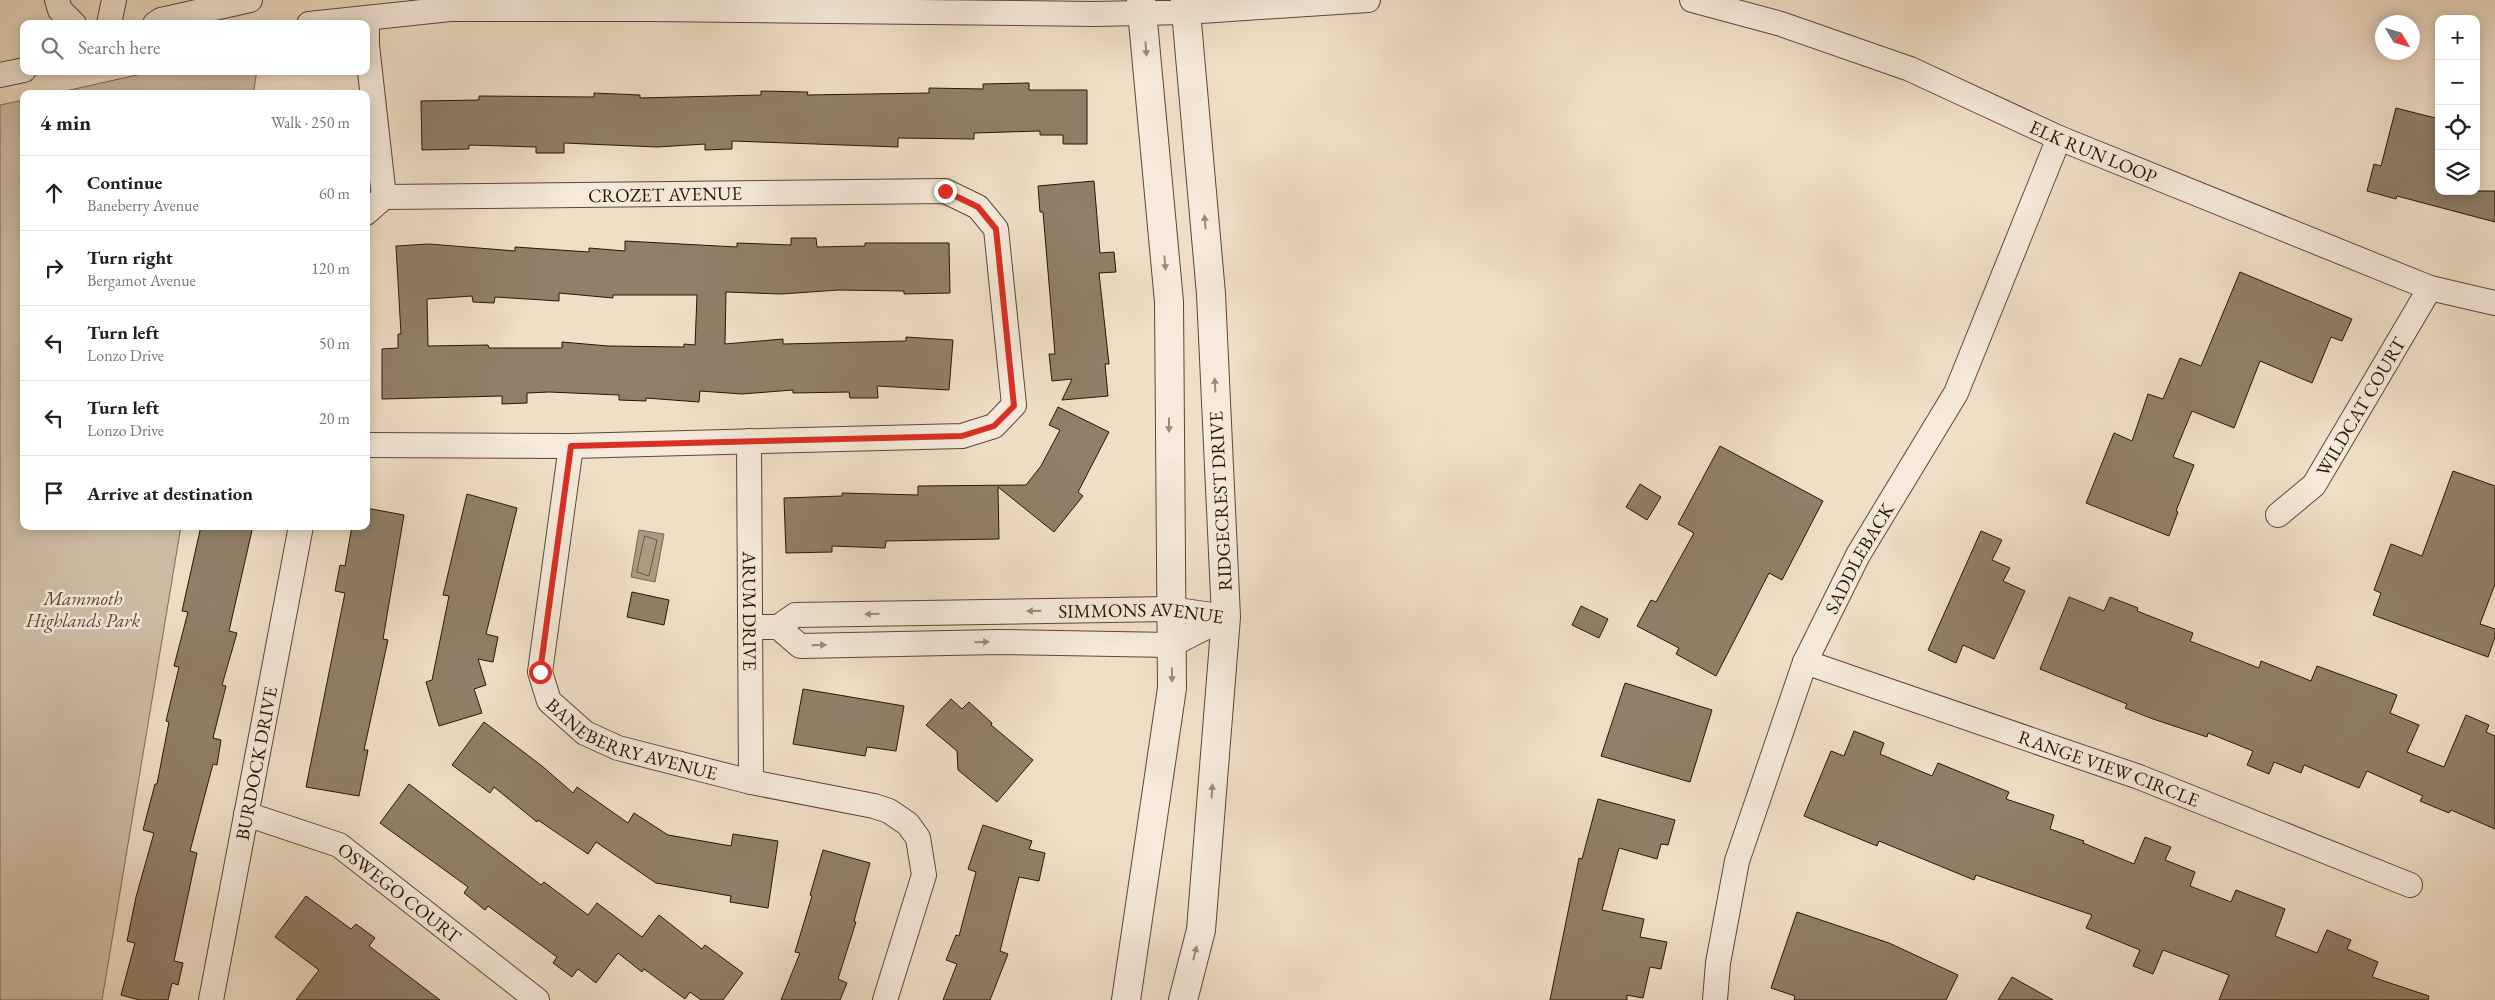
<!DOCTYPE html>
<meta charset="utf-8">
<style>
:root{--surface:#fff;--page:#f2f2f2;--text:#202124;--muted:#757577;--line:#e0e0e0}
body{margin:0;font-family:"EB Garamond",serif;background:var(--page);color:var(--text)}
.controls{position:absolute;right:15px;top:15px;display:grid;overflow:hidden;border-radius:10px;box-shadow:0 2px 12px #0003}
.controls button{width:45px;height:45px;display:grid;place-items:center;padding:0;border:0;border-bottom:1px solid var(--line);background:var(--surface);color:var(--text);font:25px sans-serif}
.compass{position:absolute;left:2375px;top:15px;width:45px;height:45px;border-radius:50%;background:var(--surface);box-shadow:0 2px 12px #0003;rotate:128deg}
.stop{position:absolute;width:15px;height:15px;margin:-11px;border:4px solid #d93025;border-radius:50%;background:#fff}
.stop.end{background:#d93025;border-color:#fff;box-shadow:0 1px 5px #0008}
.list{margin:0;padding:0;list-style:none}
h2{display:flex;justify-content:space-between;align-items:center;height:65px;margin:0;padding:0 20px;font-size:21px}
h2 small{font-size:16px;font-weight:400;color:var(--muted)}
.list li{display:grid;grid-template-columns:32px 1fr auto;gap:15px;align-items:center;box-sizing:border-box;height:75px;padding:0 20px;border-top:1px solid var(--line)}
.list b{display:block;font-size:19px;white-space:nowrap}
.list p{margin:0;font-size:16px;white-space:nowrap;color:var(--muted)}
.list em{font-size:16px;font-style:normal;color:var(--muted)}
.icon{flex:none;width:28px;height:28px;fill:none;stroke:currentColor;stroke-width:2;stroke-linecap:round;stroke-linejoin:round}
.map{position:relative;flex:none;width:2495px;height:1000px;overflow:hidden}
.search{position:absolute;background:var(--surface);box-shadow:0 2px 12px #0003;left:20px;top:20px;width:350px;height:55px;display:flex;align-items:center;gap:12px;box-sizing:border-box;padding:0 18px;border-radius:10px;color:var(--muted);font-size:19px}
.panel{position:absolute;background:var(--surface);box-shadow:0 2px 12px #0003;left:20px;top:90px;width:350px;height:440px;border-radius:10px}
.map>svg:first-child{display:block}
.green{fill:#cebda6;stroke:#7b6a54}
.water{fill:#ac9b84;stroke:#776650}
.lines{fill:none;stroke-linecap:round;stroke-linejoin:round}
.shore{stroke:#6a5844;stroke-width:1}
.building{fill:#907f69;stroke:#281603;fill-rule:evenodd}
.minor-casing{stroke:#5a4834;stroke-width:26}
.tertiary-casing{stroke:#5a4834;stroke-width:30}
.minor{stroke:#f5eadb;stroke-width:24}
.tertiary{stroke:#f5eadb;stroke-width:28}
.oneway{fill:#998b7a}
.route{stroke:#d93025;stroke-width:6}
.labels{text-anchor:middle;stroke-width:5;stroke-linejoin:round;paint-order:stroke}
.street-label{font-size:19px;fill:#281603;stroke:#f5eadb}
.park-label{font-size:19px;font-style:italic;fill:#5a4834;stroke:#f5eadb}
</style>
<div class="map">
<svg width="2495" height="1000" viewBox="0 0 2495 1000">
<rect width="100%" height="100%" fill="#f0dfc7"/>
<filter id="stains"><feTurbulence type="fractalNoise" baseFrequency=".004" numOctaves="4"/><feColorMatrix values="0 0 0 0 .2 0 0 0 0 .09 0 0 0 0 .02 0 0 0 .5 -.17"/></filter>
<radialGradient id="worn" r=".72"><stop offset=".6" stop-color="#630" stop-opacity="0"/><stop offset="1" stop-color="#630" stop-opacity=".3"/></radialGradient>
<g class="green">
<polygon points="155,71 257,71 253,94 52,94"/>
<polygon points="24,100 24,526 181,526 102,1000 0,1000 0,105"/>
</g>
<polygon class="water" points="639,530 664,534 655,582 631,577"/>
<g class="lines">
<polygon class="shore" points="645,536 657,540 649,576 637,572"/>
</g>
<g class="building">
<polygon points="1029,83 1029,90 1087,90 1087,144 1063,144 1063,135 1040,135 1040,131 974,133 974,139 898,138 898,147 732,141 732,149 705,150 705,144 657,147 564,143 564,153 536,153 536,147 469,145 469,149 422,150 421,101 479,100 479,96 594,97 594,93 640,95 640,98 761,95 761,91 808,92 807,95 929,93 929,88 983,89 983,84"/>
<polygon points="2396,108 2439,119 2439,191 2495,191 2495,222 2397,196 2396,199 2367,191 2374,164 2381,166"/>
<polygon points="1094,181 1100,253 1114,252 1116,272 1099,273 1109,364 1105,364 1108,396 1062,400 1072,379 1052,381 1049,354 1055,354 1043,212 1040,212 1038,186"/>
<path d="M791 238H816L817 247 865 246V243H949L950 293 904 294V291L839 290 781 294 726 292 725 344 783 339V344L906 341V337L953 340 949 390 877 386 878 398H850L849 392 793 393V390L742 394 700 391 699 402 646 398V401L619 400V395L549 392 527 393V403L502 404V396L382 399V349L398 348V334H401L396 246 429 244 515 251V247L589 252V248L625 251V241L737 247V243L791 245ZM559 293 613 298V295H697L695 345 684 344V347L608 346 562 342V348H489L488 345 428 346 427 299 472 296 473 302 494 303 495 297 559 301Z"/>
<polygon points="2240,272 2352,319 2342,341 2331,337 2312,383 2260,361 2234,428 2192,411 2173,457 2194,465 2176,511 2178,512 2169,536 2086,503 2114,433 2132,441 2148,394 2163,399 2180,358 2201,366"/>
<polygon points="1058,407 1109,432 1078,492 1083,496 1054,532 998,487 999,539 886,541 885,548 832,546 832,552 786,553 784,498 842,496 842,493 918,495 918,486 1026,485 1041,466 1060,430 1049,425"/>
<polygon points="1720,446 1823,501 1782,580 1769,573 1716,676 1676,654 1679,648 1637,626 1651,600 1656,602 1694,533 1678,524"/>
<polygon points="2453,471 2495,486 2495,584 2480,624 2495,629 2495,637 2488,657 2373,615 2381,593 2374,590 2391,544 2422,556"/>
<polygon points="1640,484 1661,497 1647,520 1626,507"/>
<polygon points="467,494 517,508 486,634 498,637 493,662 478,659 486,685 474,689 482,713 439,726 426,682 432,680 449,596 443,595"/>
<polygon points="366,508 404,515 383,639 388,640 364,750 368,750 359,796 306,787 345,593 335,591 340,565 345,566 352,526 366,526"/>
<polygon points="201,526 253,526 229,631 237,633 222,685 226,686 213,738 221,740 217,765 213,764 190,851 197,853 174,961 183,963 178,985 172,983 168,1000 139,1000 121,995 135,943 127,941 136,897 154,833 143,830 155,784 157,784 169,722 166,721 179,667 174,666 188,612 182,611"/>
<polygon points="1981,531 2002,540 1992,560 2010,568 2003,581 2025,591 1994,659 1963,645 1956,663 1928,650"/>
<polygon points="632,592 669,600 664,625 627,617"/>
<polygon points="2069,597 2104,611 2110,597 2138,608 2137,611 2193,633 2190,641 2259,668 2261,661 2311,681 2317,666 2397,695 2390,713 2419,725 2407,752 2444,767 2466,715 2489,725 2486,732 2495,736 2495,829 2451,810 2449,813 2420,801 2423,796 2367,771 2359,788 2304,765 2301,773 2274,762 2269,774 2247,765 2253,751 2208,733 2207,737 2153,719 2125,708 2127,704 2040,669"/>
<polygon points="1581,606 1608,619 1599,638 1572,625"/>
<polygon points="1625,683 1712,710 1690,782 1601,756"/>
<polygon points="803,689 904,706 896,751 867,747 865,756 793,744"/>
<polygon points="951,699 962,709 969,702 992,723 991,725 1033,760 997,802 958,770 957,751 926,725"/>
<polygon points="484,722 542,766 573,793 577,787 628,823 634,813 668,835 731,846 733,834 778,841 768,908 730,902 731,896 656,883 596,842 588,854 538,820 537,822 494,787 490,793 452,765"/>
<polygon points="1854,731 1884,743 1880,754 1932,776 1938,763 2009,792 2006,799 2054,815 2050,829 2084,841 2083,843 2134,864 2145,837 2171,847 2165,860 2195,872 2190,886 2231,902 2236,890 2285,909 2275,936 2317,953 2327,930 2351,940 2347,949 2378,962 2372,977 2429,996 2428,1000 2219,1000 2229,975 2163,950 2153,974 2133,966 2140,950 2086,928 2092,915 1976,875 1974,880 1879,841 1877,846 1804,816 1831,751 1844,756"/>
<polygon points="409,784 541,885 544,882 588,915 597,903 642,937 659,915 702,949 705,945 743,973 723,1000 701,1000 690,992 685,999 644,969 642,972 618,953 596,983 578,969 572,977 553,963 557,957 488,906 485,910 464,893 468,887 380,823"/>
<polygon points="1598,799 1675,820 1668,845 1661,844 1657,859 1619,848 1602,910 1644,919 1640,937 1667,942 1661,969 1650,967 1643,998 1627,995 1627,1000 1550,1000 1579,858 1582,859"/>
<polygon points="983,825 1032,841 1029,849 1045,853 1039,881 1019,877 1000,951 1008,954 990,1000 943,1000 957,964 946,960 956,935 959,936 976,872 968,869"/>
<polygon points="823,850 870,863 854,921 856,922 838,979 847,983 840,1000 781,1000 800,953 795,952 812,896 810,895"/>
<polygon points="306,896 351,929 356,924 375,938 369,946 440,1000 296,1000 319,970 275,937"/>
<polygon points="1797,912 1889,943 1958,975 1946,1000 1794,1000 1795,996 1771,988"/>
<polygon points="2012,977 2053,1000 1998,1000"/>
</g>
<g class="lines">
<g class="minor-casing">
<g id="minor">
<polyline points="57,0 60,10 74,24"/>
<path id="s1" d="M1692 0 1781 24 1910 69 2059 138 2430 288 2495 303"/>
<polyline points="367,18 367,45 384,197"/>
<polyline points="109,24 114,0"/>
<polyline points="155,24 161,20 250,0"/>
<polyline points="309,24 450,9 652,9 1096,14 1186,12 1368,0"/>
<polyline points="0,75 24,70"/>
<polyline points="366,213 384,197"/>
<path id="s2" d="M749 441 751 782"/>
<polyline points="366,445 571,446 962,436 994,426 1014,405 996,229 978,207 945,191 384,197"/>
<path id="s3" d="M571 446 540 672 549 701 585 733 618 748 751 782 874 806 889 811 908 824 918 838 924 875 885 1000"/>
<path id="s4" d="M2278 515 2314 485 2430 288"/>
<path id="s5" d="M750 627H778L795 615 1170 609 1226 617 1171 645 998 642 800 646 778 627"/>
<path id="s6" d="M1805 662 2139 777 2410 885"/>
<path id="s7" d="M246 814 339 845 537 1000"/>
<path id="s8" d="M211 1000 301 526"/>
<path id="s9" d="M1715 1000 1718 963 1737 861 1805 662 1858 555 1956 393 2059 138"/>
</g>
</g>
<g class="tertiary-casing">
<g id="tertiary">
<polyline points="1126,1000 1172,688 1169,302 1141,0"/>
<polyline points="1183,1000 1201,930 1226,617 1211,294 1185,0"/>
</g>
</g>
<use href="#minor" class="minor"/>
<use href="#tertiary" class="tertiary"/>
</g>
<defs><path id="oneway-solid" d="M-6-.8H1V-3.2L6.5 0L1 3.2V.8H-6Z" transform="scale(1.25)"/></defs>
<g class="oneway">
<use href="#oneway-solid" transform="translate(1146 49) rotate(85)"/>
<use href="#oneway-solid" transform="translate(1205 222) rotate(-95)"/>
<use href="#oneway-solid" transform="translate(1165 263) rotate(85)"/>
<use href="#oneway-solid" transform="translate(1215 385) rotate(-93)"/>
<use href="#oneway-solid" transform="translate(1169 425) rotate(90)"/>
<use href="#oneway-solid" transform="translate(1034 611) rotate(179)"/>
<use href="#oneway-solid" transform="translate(872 614) rotate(179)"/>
<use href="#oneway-solid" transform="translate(982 642) rotate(-1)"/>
<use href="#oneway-solid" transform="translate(819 645) rotate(-1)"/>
<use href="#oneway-solid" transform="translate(1172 675) rotate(89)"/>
<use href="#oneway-solid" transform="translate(1212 791) rotate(-86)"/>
<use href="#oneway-solid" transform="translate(1195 953) rotate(-76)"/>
</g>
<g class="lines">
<polyline class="route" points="540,672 571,446 962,436 994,426 1014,406 996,229 978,207 945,191"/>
</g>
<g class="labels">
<g class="street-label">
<text dy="7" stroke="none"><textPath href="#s1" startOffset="430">ELK RUN LOOP</textPath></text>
<text transform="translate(665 194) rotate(-1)" y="7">CROZET AVENUE</text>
<text dy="7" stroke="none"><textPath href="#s4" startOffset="138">WILDCAT COURT</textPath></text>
<text transform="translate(1220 501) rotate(-93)" y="7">RIDGECREST DRIVE</text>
<text dy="7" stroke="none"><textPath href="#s9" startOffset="468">SADDLEBACK</textPath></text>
<text dy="7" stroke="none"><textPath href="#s2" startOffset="170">ARUM DRIVE</textPath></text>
<text dy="7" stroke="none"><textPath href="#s5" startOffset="395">SIMMONS AVENUE</textPath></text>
<text dy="7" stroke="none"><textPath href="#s3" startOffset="352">BANEBERRY AVENUE</textPath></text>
<text dy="7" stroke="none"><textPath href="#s8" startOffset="241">BURDOCK DRIVE</textPath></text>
<text dy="7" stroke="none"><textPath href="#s6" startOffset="322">RANGE VIEW CIRCLE</textPath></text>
<text dy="7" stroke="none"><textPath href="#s7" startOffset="175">OSWEGO COURT</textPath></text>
</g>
<g class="park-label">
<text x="83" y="605">Mammoth<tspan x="83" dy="22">Highlands Park</tspan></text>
</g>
</g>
<rect width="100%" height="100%" filter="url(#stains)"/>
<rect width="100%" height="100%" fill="url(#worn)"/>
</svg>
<div class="controls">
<button>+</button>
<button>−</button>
<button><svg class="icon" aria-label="locate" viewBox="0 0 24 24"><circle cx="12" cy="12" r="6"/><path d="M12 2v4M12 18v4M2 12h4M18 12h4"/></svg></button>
<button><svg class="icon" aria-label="layers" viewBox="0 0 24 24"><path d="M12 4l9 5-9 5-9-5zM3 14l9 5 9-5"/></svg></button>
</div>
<svg class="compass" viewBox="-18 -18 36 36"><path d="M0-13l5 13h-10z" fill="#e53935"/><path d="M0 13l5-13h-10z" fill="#757577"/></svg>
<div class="stop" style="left:540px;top:672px"></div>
<div class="stop end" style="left:945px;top:191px"></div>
<div class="search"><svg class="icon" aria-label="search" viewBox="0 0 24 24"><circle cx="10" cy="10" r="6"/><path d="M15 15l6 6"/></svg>Search here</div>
<section class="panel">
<h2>4 min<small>Walk · 250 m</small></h2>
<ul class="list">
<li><svg class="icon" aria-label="ahead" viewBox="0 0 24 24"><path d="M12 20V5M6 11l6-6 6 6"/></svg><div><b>Continue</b><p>Baneberry Avenue</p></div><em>60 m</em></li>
<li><svg class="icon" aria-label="right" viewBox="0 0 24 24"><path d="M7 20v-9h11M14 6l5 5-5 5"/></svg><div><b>Turn right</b><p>Bergamot Avenue</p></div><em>120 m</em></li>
<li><svg class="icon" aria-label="left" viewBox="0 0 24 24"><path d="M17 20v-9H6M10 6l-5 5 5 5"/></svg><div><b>Turn left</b><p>Lonzo Drive</p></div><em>50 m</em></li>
<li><svg class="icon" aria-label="left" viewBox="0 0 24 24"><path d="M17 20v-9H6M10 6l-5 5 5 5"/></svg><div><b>Turn left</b><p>Lonzo Drive</p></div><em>20 m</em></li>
<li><svg class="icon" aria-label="arrive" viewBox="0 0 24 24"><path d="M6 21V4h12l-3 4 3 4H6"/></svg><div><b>Arrive at destination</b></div></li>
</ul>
</section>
</div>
